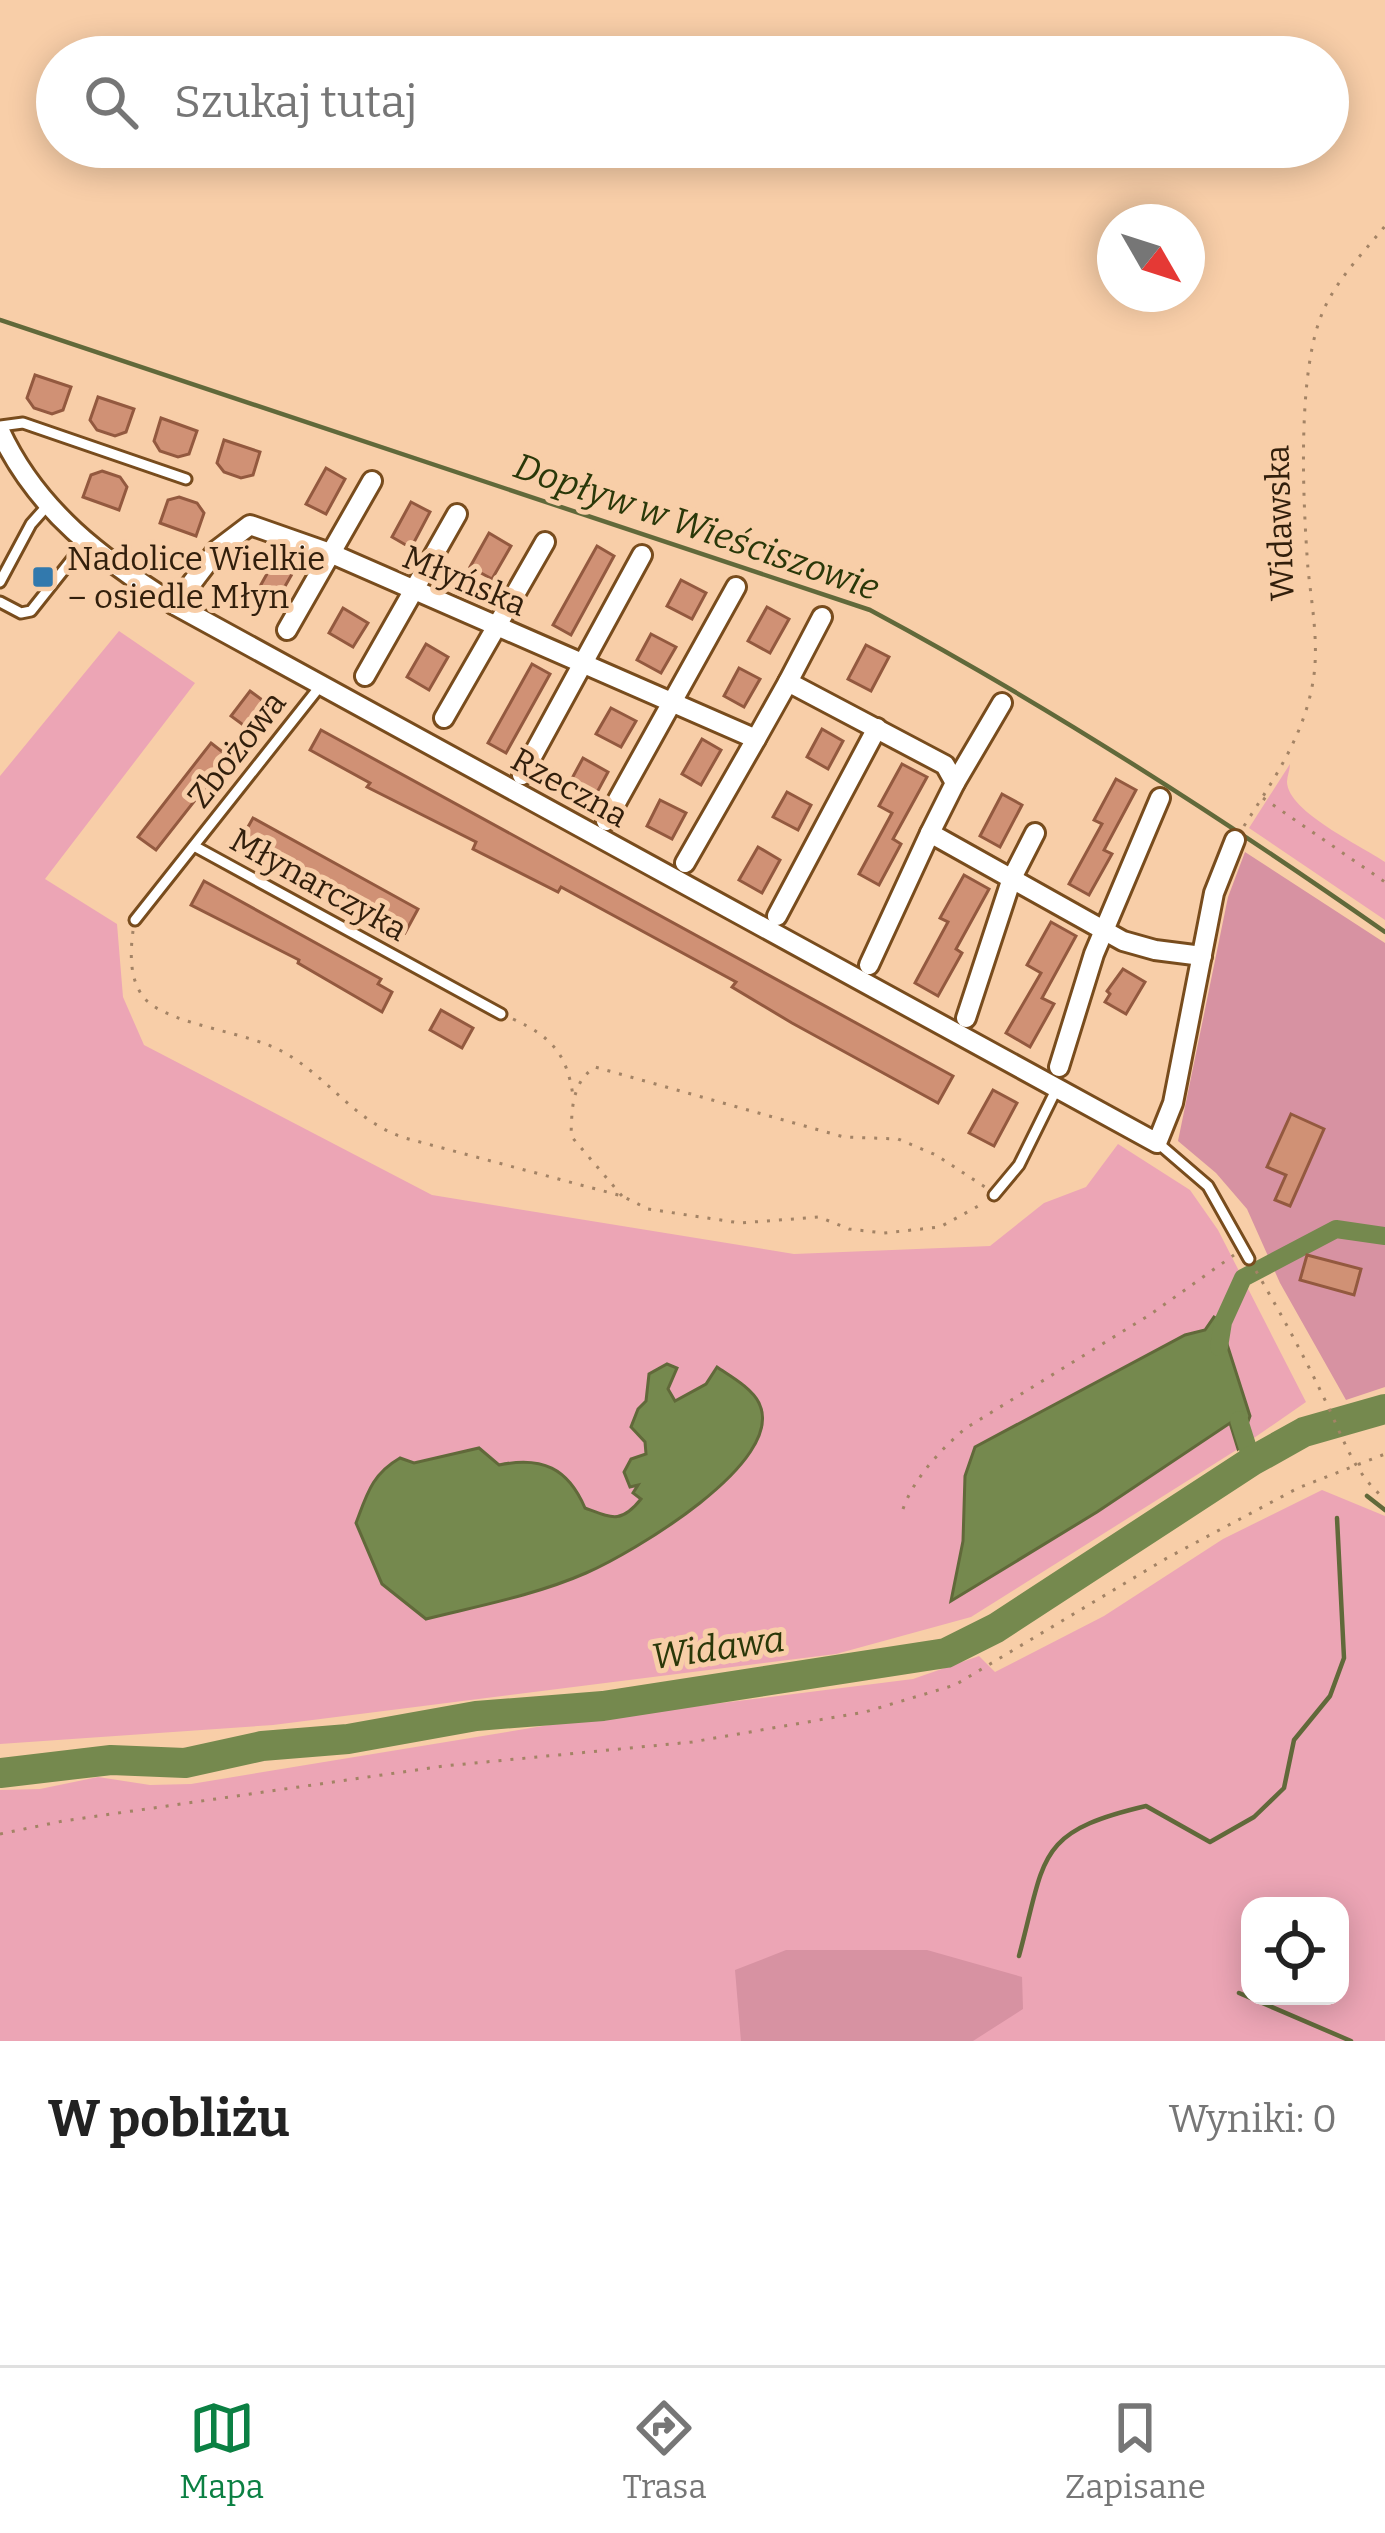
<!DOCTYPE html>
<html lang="pl">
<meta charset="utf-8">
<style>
:root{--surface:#fff;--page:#f6f6f6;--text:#222;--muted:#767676;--line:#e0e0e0;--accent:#0b8043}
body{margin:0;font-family:Bitter,serif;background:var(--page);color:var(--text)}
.controls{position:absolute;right:36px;bottom:36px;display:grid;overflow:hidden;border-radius:24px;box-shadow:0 6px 30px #0003}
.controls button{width:108px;height:108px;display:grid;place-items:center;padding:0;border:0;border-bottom:3px solid var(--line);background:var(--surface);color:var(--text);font:60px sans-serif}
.compass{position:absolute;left:1097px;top:204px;width:108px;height:108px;border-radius:50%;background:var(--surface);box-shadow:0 6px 30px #0003;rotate:129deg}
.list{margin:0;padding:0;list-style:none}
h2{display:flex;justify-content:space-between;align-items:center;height:156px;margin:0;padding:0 48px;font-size:51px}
h2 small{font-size:39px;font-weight:400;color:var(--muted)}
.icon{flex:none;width:66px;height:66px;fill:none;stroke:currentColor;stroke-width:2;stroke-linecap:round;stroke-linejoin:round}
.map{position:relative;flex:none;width:1385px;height:2041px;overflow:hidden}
.search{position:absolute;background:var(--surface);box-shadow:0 6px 30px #0003;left:36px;right:36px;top:36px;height:132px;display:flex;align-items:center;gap:30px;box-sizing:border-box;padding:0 42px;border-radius:66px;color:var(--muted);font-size:45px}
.sheet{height:324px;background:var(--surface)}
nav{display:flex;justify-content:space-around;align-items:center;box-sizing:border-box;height:168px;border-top:3px solid var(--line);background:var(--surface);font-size:33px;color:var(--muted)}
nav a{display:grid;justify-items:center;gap:6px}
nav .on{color:var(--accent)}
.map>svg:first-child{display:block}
.green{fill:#eca5b5;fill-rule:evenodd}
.forest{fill:#d792a2}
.water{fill:#75894e;stroke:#61693a;stroke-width:3}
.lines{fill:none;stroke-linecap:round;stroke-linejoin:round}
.stream{stroke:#61693a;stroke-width:4.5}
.canal{stroke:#75894e;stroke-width:18}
.river{stroke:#75894e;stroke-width:30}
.building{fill:#d09175;stroke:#93593f;stroke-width:3}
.lane-casing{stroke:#784c1d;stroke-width:15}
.street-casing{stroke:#784c1d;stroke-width:24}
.path{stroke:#a38365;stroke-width:3;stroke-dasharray:3 9;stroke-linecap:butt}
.lane{stroke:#fff;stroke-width:9}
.street{stroke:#fff;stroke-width:18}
.poi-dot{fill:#3279ad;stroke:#f8cea8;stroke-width:4.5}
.labels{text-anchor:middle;stroke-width:10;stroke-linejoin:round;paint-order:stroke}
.street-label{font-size:33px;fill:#321f0c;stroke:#f8cea8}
.poi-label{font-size:33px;fill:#321f0c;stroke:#f8cea8;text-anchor:start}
.water-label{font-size:36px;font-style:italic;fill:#2a3809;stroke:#f8cea8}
</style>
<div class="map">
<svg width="1385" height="2041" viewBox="0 0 1385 2041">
<rect width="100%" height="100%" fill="#f8cea8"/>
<g class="green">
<polygon points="119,631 195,683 45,879 117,924 123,997 144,1045 432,1195 794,1254 990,1246 1044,1203 1086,1187 1118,1144 1190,1190 1218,1230 1306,1402 1238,1449 971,1617 836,1654 273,1725 0,1744 0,776"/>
<path d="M1290 764C1290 770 1287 776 1287 782 1288 812 1362 846 1385 862V920L1249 828Z"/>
<path d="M1322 1490 1385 1516V2041H0V1790L40 1789 98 1777 150 1785 191 1784 561 1723 913 1679 979 1656 995 1672 1104 1616 1223 1539ZM1250 1906H1340V1996H1250Z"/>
</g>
<g class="forest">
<polygon points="1245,852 1385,943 1385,1387 1346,1400 1280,1283 1247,1209 1216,1173 1178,1141 1228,897"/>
<polygon points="786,1950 927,1950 1022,1977 1023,2009 973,2041 741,2041 735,1970"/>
</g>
<g class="water">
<polygon points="1214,1317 1229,1325 1226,1341 1250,1416 1246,1427 1250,1439 1238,1449 1230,1423 1097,1512 951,1601 963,1541 965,1476 975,1447 1185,1335 1205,1330"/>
<path d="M667 1364 677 1368 668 1389 675 1401 706 1384 717 1367C730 1376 752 1388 759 1403 788 1462 630 1554 586 1573 536 1595 478 1606 426 1619L382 1584 356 1523C367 1494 372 1474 400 1458L414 1463 479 1448 499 1465C542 1456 568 1468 585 1508 612 1518 621 1524 641 1499L633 1493 638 1485 630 1487 624 1472 631 1459 646 1454 645 1442 631 1427 638 1409 646 1401 649 1374Z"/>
</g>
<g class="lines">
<g class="stream">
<path d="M0 320 870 610C1049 706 1219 816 1385 932"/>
<polyline points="1367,1496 1385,1510"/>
<path d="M1019 1956C1046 1856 1035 1832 1146 1806L1210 1842 1254 1817 1284 1788 1294 1740 1330 1696 1344 1658 1337 1518"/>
<polyline points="1239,1993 1351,2041"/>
</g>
<g class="canal">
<polyline points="1219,1347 1223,1322 1243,1278 1336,1229 1385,1236"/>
<polyline points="1239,1420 1252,1461"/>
</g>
<polyline class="river" points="0,1773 111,1760 185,1763 262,1746 348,1739 476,1716 603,1706 946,1653 996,1628 1252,1461 1304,1432 1385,1409"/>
</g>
<g class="building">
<polygon points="35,375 71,387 63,410 52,414 34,408 27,398"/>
<polygon points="98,397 134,409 126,432 115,436 97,430 90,420"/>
<polygon points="161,418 197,431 189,454 178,457 160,451 154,441"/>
<polygon points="224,440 260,452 253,475 241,478 224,472 217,463"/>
<polygon points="326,468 345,479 326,514 306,504"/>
<polygon points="102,471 120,477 127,487 119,510 83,497 91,475"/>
<polygon points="179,497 197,503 204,513 196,536 160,523 168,500"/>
<polygon points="411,502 430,512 411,548 392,537"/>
<polygon points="489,533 511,546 492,579 470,567"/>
<polygon points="597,546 614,556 571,635 553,625"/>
<polygon points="273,563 292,574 272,609 253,599"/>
<polygon points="681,580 706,593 692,619 667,606"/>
<polygon points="767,607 789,619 770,653 748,641"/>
<polygon points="343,608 368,623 353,647 329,633"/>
<polygon points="651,634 676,647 661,673 637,660"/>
<polygon points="426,644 448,657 429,690 407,677"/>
<polygon points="866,645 889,657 871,691 848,679"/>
<polygon points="532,664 550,674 506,753 488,743"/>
<polygon points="739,668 760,679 744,707 724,696"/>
<polygon points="250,691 269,705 250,730 231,716"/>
<polygon points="611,708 636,721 621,747 596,734"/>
<polygon points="822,729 843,741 828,769 807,757"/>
<polygon points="321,730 953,1076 938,1103 792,1023 732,987 736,982 561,887 558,892 473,849 476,842 367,787 370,783 310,750"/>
<polygon points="702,739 721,750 701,785 682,774"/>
<polygon points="211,743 229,757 156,850 138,837"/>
<polygon points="583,758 608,772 594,798 569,784"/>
<polygon points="902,764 927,777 893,839 901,844 879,885 859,874 892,813 879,806"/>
<polygon points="1116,779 1136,790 1104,850 1112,854 1089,895 1069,884 1102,824 1094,820"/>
<polygon points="787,792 811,805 798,830 773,817"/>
<polygon points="1002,794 1022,805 1000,847 980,836"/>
<polygon points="660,800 686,813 672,839 647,826"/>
<polygon points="253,818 418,909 405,933 240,841"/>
<polygon points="758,847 780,860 762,893 739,880"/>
<polygon points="964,875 989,889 956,949 962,953 938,996 915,983 948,922 940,918"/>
<polygon points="204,881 381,979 378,984 392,992 382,1012 298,963 299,960 191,905"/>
<polygon points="1051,922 1076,936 1042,998 1054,1004 1030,1047 1006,1033 1041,973 1027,965"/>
<polygon points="1123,969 1145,982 1126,1014 1105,1002 1110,994 1107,991"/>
<polygon points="441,1010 473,1028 462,1048 430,1030"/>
<polygon points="993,1090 1017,1103 994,1146 969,1133"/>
<polygon points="1291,1114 1324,1129 1290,1206 1275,1200 1286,1175 1267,1167"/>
<polygon points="1307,1255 1361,1269 1354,1295 1300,1280"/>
</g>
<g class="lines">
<g class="lane-casing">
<g id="lane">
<polyline points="0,426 23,423 186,479"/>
<polyline points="0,582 31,524 47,506"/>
<polyline points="0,602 21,613 31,611 85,543"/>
<polyline points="194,846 501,1014"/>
<polyline points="135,920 321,685"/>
<polyline points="1158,1143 1208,1186 1249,1259"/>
<polyline points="994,1195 1019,1165 1057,1088"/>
</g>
</g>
<g class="street-casing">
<g id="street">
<path d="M0 431C37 511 102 559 175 605L1157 1143 1173 1103 1214 893 1235 840"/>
<polyline points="175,605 217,550 250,525 330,553 756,739 788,682 945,765 955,783 930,833 1123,941 1155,950 1202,956"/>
<polyline points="287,630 372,481"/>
<polyline points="365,676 457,514"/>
<polyline points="788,682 822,617"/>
<polyline points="444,718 545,542"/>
<polyline points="522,775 642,555"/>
<polyline points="955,783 1002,703"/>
<polyline points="606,821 736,587"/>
<polyline points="685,863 756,739"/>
<polyline points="777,916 877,728"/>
<polyline points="869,965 930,833"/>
<polyline points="966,1018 1012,878 1035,833"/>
<polyline points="1059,1067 1094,954 1160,798"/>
</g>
</g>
<g class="path">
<polyline points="1263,798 1385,882"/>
<path d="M1244 826C1272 782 1302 739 1312 687 1320 649 1312 607 1308 569 1303 502 1296 366 1325 307 1339 277 1364 252 1385 226"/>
<path d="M133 931C130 954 129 983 147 1001 174 1026 250 1032 285 1053 329 1078 355 1122 405 1138L622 1196 648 1209 740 1223 819 1217 849 1229 884 1233 940 1227 982 1204"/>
<path d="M513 1019C552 1037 567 1054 573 1096"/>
<path d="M622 1196 571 1136C572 1110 571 1083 595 1067L844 1137 898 1139 936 1155 985 1187"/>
<path d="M1256 1271C1280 1312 1303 1354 1323 1396 1342 1434 1352 1472 1385 1499"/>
<path d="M903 1509C914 1478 941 1449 966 1428L1151 1314 1234 1255"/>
<polyline points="0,1834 63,1821 444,1766 692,1742 865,1712 955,1685 1167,1558 1298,1488 1385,1454"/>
</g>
<use href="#lane" class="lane"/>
<use href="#street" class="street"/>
</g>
<rect class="poi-dot" x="31" y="565" width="24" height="24" rx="6"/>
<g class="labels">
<g class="street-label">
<text transform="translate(1279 523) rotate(-92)" y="12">Widawska</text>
<text transform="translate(465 580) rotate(23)" y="12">Młyńska</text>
<text transform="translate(236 749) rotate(-52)" y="12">Zbożowa</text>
<text transform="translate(570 787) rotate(29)" y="12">Rzeczna</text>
<text transform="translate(319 884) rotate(29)" y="12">Młynarczyka</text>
</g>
<g class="poi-label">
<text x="67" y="570">Nadolice Wielkie<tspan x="67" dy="38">– osiedle Młyn</tspan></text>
</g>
<g class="water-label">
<text transform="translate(697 526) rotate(19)" y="13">Dopływ w Wieściszowie</text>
<text transform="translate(718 1647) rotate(-8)" y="13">Widawa</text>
</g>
</g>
</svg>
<div class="controls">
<button><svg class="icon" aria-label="locate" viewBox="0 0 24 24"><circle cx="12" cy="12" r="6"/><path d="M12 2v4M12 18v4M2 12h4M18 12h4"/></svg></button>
</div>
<svg class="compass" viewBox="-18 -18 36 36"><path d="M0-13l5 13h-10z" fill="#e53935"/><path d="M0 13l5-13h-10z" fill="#767676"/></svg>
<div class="search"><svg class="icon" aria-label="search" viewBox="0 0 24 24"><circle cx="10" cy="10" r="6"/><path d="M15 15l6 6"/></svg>Szukaj tutaj</div>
</div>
<section class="sheet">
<h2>W pobliżu<small>Wyniki: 0</small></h2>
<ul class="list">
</ul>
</section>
<nav>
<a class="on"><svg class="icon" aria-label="map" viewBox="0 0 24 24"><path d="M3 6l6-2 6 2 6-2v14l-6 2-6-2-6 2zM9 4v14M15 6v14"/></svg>Mapa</a>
<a><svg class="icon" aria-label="directions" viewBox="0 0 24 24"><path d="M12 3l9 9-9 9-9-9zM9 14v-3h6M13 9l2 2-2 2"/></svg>Trasa</a>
<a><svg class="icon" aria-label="saved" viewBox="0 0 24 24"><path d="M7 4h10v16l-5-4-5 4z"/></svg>Zapisane</a>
</nav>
